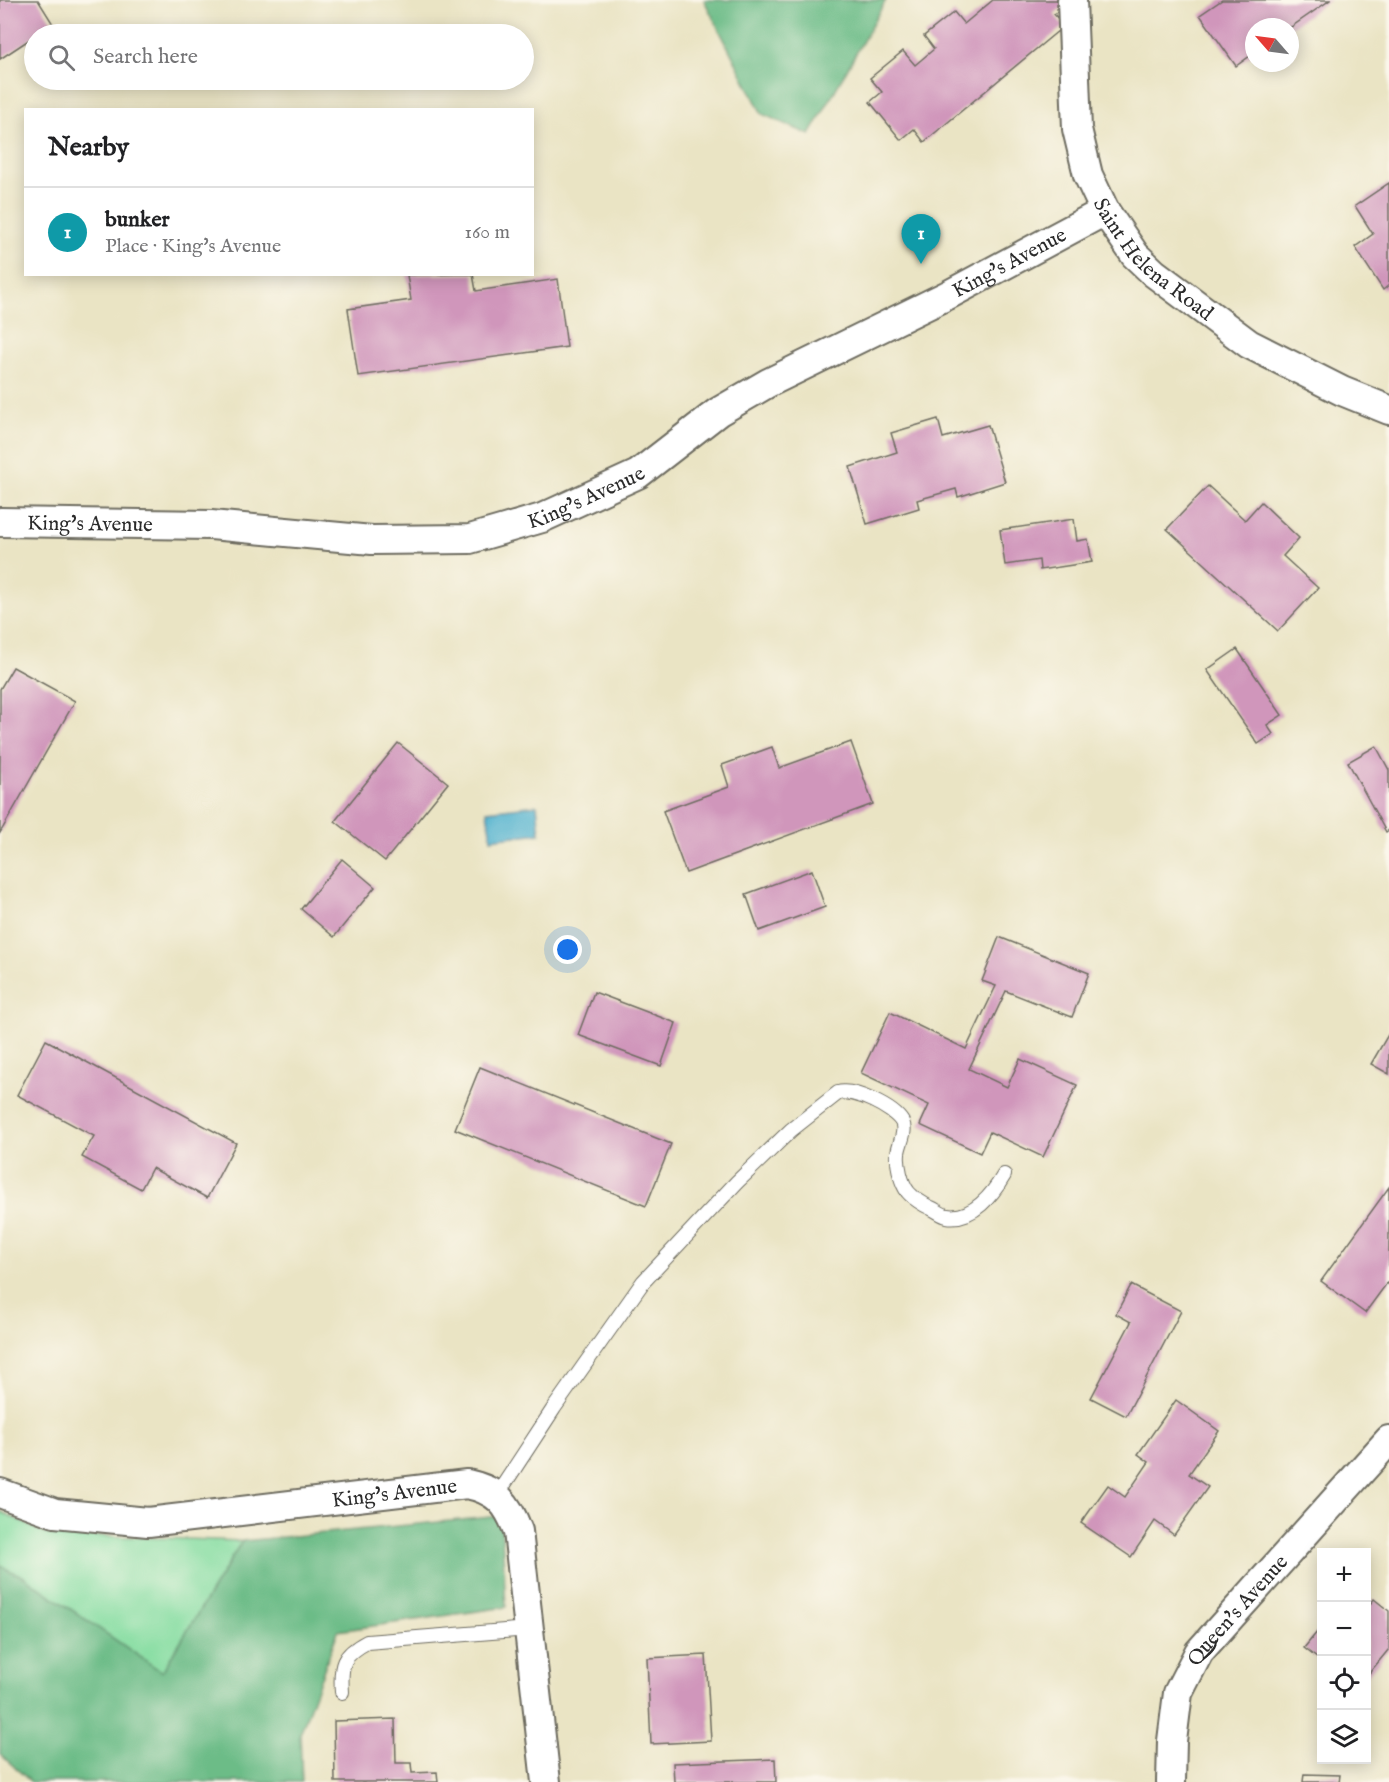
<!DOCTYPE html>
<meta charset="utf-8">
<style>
:root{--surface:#fff;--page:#f2f2f2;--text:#202124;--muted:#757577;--line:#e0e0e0;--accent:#ea580c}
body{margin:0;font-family:"IM FELL English",serif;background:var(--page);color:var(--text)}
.controls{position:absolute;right:18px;bottom:18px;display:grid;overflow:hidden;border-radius:0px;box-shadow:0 3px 15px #0003}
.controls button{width:54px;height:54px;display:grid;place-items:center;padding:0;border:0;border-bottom:2px solid var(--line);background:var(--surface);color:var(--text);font:30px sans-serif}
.compass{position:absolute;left:1245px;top:18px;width:54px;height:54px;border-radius:50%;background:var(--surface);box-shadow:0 3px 15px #0003;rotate:298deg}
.you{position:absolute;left:568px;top:950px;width:21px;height:21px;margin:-15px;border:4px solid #fff;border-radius:50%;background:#1a73e8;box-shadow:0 0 0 9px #1a73e833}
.badge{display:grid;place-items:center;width:39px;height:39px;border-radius:50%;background:var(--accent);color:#fff;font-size:20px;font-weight:700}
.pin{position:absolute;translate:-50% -50px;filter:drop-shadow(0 2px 3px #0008)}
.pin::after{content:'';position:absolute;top:32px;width:21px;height:18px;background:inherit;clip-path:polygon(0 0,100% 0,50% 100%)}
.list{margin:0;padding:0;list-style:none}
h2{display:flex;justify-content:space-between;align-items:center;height:78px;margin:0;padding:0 24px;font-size:26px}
h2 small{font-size:20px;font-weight:400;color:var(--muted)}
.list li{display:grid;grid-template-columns:39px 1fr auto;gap:18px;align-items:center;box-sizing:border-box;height:90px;padding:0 24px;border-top:2px solid var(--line)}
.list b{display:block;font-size:22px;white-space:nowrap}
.list p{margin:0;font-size:20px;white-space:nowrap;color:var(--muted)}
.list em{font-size:20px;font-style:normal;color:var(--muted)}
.icon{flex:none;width:33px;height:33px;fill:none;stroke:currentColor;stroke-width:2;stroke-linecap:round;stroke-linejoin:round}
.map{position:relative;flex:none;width:1389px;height:1782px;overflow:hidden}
.search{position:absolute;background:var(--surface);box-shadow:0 3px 15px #0003;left:24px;top:24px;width:510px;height:66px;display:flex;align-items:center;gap:15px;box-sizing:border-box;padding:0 21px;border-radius:33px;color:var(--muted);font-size:22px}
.panel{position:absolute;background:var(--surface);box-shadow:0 3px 15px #0003;left:24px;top:108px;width:510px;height:168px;border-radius:0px}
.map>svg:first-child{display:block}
.green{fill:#85dda1;stroke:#588466;stroke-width:1.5}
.forest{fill:#6cbc87;stroke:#4c7459;stroke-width:1.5}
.water{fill:#4fb1ce;stroke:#3d6e7c;stroke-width:1.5}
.building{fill:#d096bb}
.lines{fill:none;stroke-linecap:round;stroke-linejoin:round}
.service-casing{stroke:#6e6c61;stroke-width:16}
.minor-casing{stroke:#6e6c61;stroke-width:32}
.service{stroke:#fff;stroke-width:14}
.minor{stroke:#fff;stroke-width:28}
.labels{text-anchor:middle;stroke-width:4.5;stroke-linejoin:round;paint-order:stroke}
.street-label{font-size:21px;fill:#2b2b2b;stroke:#fbf7ec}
</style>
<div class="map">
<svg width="1389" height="1782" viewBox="0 0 1389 1782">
<rect width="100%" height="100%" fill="#fbf7ec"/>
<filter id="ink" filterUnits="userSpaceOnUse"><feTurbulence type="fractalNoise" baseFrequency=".0167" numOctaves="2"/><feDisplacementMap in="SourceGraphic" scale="12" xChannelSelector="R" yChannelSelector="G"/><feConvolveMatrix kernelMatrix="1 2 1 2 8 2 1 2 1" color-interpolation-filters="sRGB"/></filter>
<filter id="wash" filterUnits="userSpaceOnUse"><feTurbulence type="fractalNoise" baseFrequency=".008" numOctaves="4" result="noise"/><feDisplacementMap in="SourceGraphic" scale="24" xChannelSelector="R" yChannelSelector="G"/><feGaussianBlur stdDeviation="1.35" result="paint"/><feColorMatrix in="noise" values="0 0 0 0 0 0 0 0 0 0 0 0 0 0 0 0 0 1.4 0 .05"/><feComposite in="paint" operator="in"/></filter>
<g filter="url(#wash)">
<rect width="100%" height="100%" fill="#eae4c4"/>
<polygon class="green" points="0,1511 46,1534 242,1541 162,1672 24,1577 0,1566"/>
<g class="forest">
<polygon points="704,0 886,0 810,135 762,114"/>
<polygon points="501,1516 506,1607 338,1631 300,1734 302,1782 31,1782 0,1754 0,1566 24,1577 162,1672 242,1541"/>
</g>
<polygon class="water" points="537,805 540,833 491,839 487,811"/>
<g id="blocks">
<g class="building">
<polygon points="0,0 38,0 53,24 0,59"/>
<polygon points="993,0 1066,0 1068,3 1054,14 1064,26 924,142 914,129 901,140 870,102 882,92 870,78 903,51 915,65 934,49 924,36 954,12 964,24"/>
<polygon points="1222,0 1330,0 1291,27 1254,27 1254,53 1236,66 1200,15"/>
<polygon points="1389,183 1389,285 1383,290 1355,247 1373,234 1355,206"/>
<polygon points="473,274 476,291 558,279 567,347 358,376 348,309 411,300 407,275"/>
<polygon points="938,419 943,438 988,425 1005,482 958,497 956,489 917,500 919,508 867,524 850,467 897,452 891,433"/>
<polygon points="1208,486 1245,520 1261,502 1299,538 1283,556 1318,588 1278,631 1167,529"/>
<polygon points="1074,519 1077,541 1088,539 1092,562 1040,570 1039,560 1005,565 1000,530"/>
<polygon points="1237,649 1282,715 1267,725 1273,734 1258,744 1207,670"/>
<polygon points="13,667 75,701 0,833 0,689"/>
<polygon points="851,742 873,804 686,873 663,811 729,787 722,765 772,747 779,768"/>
<polygon points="398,743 448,783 385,861 335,821"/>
<polygon points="1376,746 1389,770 1389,830 1386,832 1348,762"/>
<polygon points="342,859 375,887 334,937 301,909"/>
<polygon points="812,870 825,907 759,931 746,894"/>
<polygon points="999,937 1089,973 1072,1017 1006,991 969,1069 1007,1087 1020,1059 1077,1085 1043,1157 990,1132 980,1153 920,1125 929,1105 861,1073 890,1012 966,1049 996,986 982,981"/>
<polygon points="594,992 676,1023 661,1066 578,1035"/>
<polygon points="1389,1033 1389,1074 1371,1064"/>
<polygon points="46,1040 236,1143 207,1198 152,1168 141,1189 82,1157 94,1136 17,1095"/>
<polygon points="480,1067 671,1144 646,1206 455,1129"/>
<polygon points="1389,1187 1389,1285 1387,1283 1365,1313 1321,1281"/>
<polygon points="1131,1285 1181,1311 1126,1416 1091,1398 1131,1322 1116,1314"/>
<polygon points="1176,1400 1219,1431 1189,1474 1208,1487 1174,1535 1155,1521 1131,1557 1081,1523 1108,1485 1125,1497 1149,1462 1138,1454"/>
<polygon points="1374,1599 1389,1611 1389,1649 1366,1677 1366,1609"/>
<polygon points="1322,1626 1322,1662 1304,1648"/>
<polygon points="706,1655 711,1741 651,1744 647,1658"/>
<polygon points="395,1719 396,1763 411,1763 412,1773 437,1772 438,1782 335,1782 334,1721"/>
<polygon points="775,1759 776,1782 674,1782 673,1763"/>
<polygon points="1304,1774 1340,1775 1339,1782 1303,1782"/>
</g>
</g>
</g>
<g filter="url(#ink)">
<use href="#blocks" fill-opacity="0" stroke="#6e6c61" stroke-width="1.5"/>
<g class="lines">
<g class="service-casing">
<g id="service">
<path d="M497 1495 554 1408 643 1282 737 1182 791 1130 838 1093C853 1088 894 1108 902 1122 907 1132 899 1143 898 1153 897 1165 901 1183 908 1192 913 1198 924 1205 931 1208 936 1210 942 1215 947 1216 973 1220 993 1194 1004 1175"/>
<path d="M342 1692C340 1665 342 1655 367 1642L529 1629"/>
</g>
</g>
<g class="minor-casing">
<g id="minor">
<path id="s1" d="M1072 0 1077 129 1088 175 1105 211 1135 255 1154 273 1249 344 1342 391 1389 410"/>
<path id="s2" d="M0 522 211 525 372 540 470 539 542 518 638 474 718 412 768 383 948 295 1105 211"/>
<path id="s3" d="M0 1493 55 1513 148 1522 467 1484C497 1490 508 1504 518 1531L546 1782"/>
<path id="s4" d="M1171 1782 1172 1741 1178 1693 1199 1652 1389 1440"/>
</g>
</g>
<use href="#service" class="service"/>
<use href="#minor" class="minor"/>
</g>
</g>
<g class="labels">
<g class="street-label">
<text dy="7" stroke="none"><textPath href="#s1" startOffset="285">Saint Helena Road</textPath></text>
<text dy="7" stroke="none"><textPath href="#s2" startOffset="1080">King's Avenue</textPath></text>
<text dy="7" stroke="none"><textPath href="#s2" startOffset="594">King's Avenue</textPath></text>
<text dy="7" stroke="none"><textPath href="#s2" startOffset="90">King's Avenue</textPath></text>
<text dy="7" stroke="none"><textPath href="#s3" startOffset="400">King's Avenue</textPath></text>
<text dy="7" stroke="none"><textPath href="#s4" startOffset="192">Queen's Avenue</textPath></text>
</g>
</g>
</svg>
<div class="controls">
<button>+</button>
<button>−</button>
<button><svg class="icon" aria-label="locate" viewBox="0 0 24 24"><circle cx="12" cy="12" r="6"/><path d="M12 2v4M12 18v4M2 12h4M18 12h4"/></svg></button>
<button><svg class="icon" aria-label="layers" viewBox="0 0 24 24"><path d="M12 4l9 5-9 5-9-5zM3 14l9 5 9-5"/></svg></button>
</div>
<svg class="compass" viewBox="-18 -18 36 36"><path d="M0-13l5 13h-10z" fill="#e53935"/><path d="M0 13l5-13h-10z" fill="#757577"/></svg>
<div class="you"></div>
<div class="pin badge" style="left:921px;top:264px;background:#0f9aa8">1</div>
<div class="search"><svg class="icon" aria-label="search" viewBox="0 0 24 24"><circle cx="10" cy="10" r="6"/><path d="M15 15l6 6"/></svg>Search here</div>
<section class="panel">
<h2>Nearby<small></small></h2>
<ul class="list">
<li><span class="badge" style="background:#0f9aa8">1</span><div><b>bunker</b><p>Place · King's Avenue</p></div><em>160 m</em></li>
</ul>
</section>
</div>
